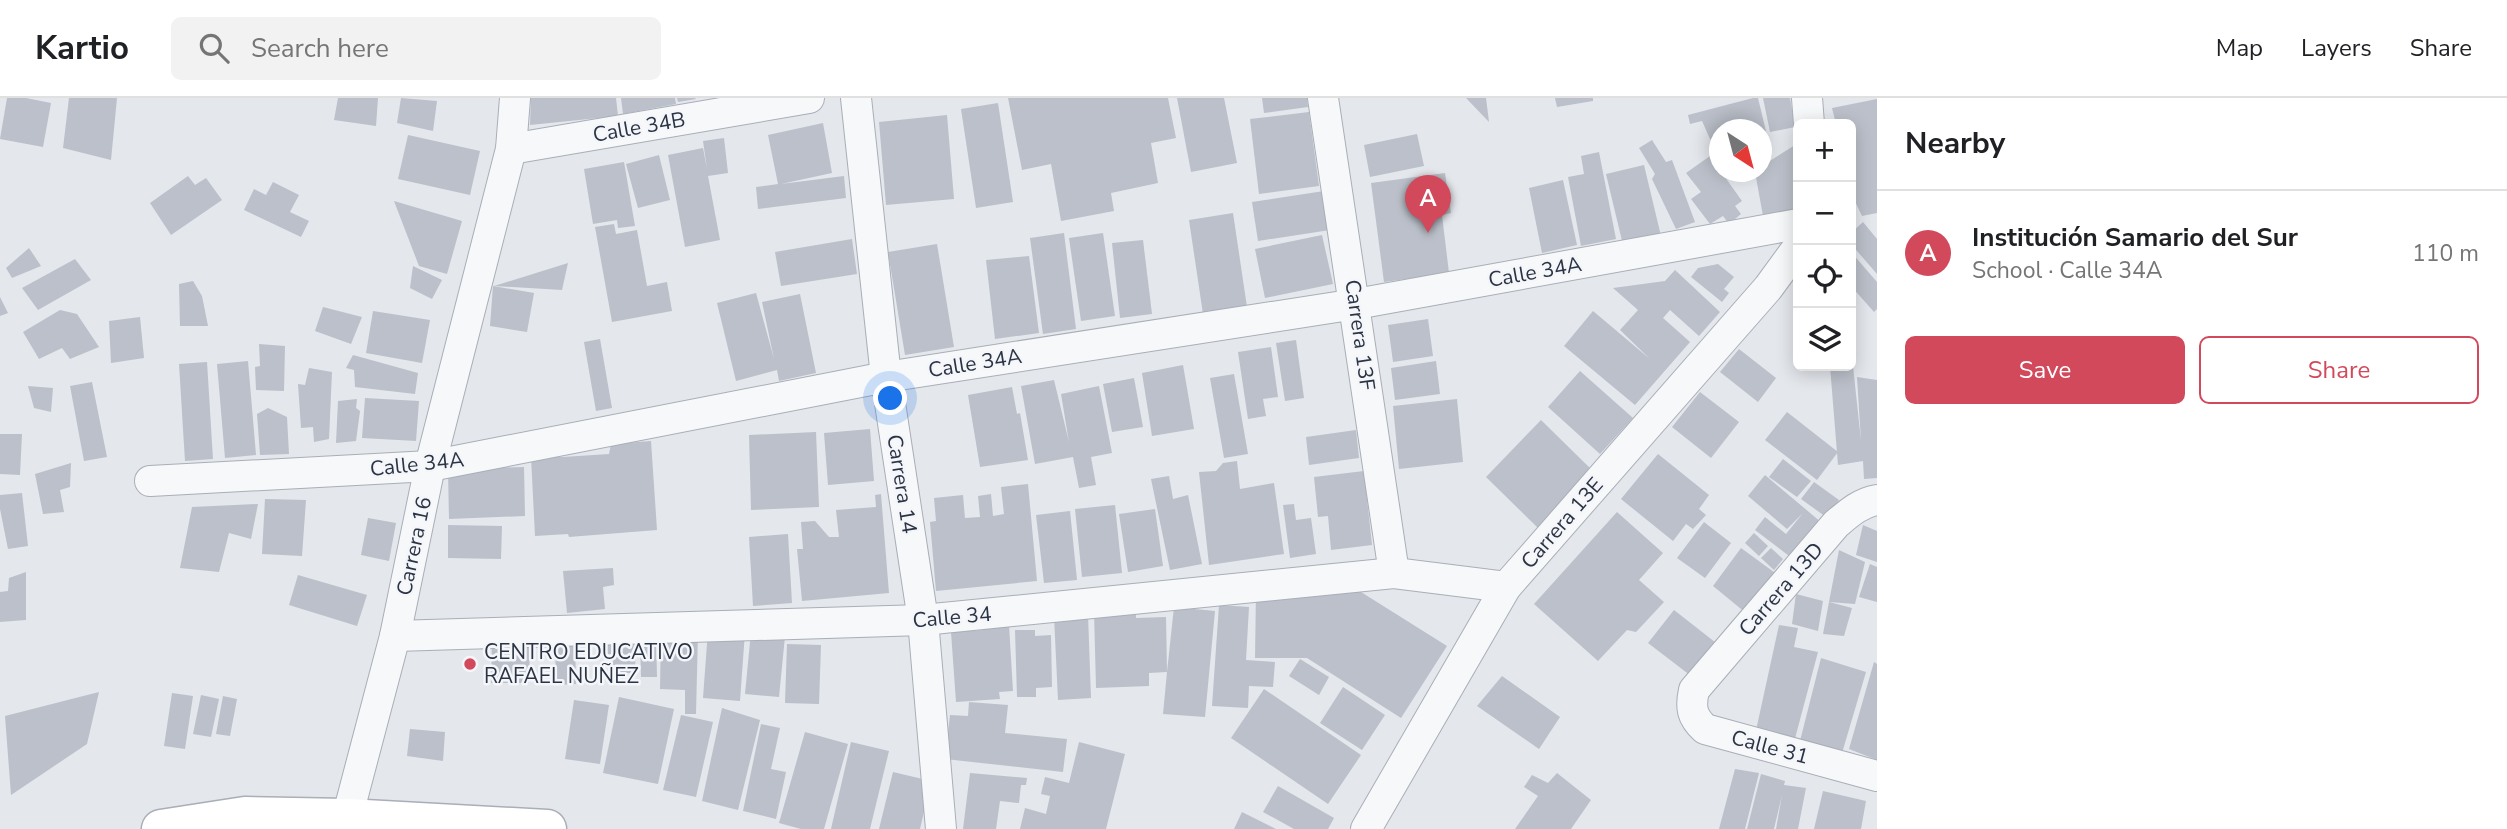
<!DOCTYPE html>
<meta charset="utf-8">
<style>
:root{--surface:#fff;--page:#f2f2f2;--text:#202124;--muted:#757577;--line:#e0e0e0;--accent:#d1495b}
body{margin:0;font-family:"Nunito Sans",sans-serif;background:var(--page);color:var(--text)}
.controls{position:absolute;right:21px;top:21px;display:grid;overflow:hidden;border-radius:10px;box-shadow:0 4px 18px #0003}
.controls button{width:63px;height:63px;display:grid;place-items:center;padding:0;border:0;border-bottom:2px solid var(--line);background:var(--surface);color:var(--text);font:35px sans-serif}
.compass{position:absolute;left:1709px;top:21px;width:63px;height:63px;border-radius:50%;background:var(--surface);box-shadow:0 4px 18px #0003;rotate:144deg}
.you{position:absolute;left:891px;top:301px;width:24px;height:24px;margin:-18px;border:5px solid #fff;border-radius:50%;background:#1a73e8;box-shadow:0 0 0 10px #1a73e833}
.badge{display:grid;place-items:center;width:46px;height:46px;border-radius:50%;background:var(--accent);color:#fff;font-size:23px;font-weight:700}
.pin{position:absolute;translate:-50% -58px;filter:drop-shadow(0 2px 4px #0008)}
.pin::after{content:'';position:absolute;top:37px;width:24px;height:21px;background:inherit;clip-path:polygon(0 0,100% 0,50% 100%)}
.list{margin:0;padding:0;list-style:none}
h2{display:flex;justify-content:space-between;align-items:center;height:91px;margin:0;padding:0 28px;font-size:30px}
h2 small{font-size:23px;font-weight:400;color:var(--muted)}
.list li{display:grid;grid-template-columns:46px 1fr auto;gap:21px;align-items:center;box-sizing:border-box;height:126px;padding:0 28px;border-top:2px solid var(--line)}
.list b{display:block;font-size:26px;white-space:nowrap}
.list p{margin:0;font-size:23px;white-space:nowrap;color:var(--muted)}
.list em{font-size:23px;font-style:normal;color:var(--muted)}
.actions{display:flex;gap:14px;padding:21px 28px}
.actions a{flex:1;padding:16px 0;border:2px solid var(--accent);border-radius:10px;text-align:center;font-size:24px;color:var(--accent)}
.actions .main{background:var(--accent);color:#fff}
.icon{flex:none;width:38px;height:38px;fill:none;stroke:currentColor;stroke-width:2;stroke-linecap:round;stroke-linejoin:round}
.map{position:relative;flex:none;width:1877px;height:731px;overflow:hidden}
header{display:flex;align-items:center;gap:42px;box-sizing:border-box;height:98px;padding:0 35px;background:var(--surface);border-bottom:2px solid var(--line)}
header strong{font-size:33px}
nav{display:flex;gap:38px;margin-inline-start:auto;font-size:24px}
.search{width:490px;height:63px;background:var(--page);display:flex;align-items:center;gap:18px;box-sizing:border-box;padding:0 24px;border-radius:10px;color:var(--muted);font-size:26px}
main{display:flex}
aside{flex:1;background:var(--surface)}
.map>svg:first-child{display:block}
.building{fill:#bbc0ca}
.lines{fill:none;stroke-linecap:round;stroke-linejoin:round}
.street-casing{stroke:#a9aeb7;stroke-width:32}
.secondary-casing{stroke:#a9aeb7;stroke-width:41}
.street{stroke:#f7f8fa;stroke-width:30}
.secondary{stroke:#fff;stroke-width:38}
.poi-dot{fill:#d1495b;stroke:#f4f6f9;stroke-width:2.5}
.labels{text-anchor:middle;stroke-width:5;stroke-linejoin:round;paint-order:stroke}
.street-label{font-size:21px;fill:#2b3445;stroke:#f4f6f9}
.poi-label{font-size:21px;fill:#2b3445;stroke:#f4f6f9;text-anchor:start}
</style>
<header>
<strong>Kartio</strong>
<div class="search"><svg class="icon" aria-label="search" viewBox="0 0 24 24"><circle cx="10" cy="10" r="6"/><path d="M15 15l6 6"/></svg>Search here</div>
<nav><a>Map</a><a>Layers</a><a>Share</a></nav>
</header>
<main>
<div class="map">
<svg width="1877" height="731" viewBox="0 0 1877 731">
<rect width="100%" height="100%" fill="#e4e7ec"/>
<g class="building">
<polygon points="7,0 26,0 51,5 43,49 0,41"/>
<polygon points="69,0 117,0 111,62 63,50"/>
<polygon points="338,0 378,0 376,28 334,22"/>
<polygon points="401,0 437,3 433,33 397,25"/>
<polygon points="531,0 616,0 618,18 530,27"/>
<polygon points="621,0 675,0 676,6 623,16"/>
<polygon points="677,0 695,0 696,1 678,4"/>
<polygon points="1008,0 1168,0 1176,40 1151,45 1158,85 1111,95 1114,113 1061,123 1051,66 1022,72"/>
<polygon points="1177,0 1224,0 1237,65 1191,74"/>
<polygon points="1262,0 1307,0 1308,9 1264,15"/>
<polygon points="1466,0 1486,0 1489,24"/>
<polygon points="1555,0 1593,0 1593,3 1557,9"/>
<polygon points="1753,0 1758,0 1772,58 1762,59 1762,32 1719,32 1719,61 1702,23 1690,26 1688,17"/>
<polygon points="1763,0 1790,0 1795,29 1770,34"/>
<polygon points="1877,1 1877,115 1862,118 1851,95 1851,26 1836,26 1832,10"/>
<polygon points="998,5 1013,104 976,110 961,11"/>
<polygon points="1309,14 1319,88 1259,96 1250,21"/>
<polygon points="947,17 954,101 886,107 879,24"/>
<polygon points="823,25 832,75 781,86 844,78 846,100 758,111 756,89 778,86 768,37"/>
<polygon points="1417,36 1424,68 1370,79 1364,47"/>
<polygon points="408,37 480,53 470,97 398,81"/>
<polygon points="724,40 728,75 708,78 720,142 685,149 668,57 703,50 707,71 703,43"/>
<polygon points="1652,42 1666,64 1672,62 1695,124 1676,131 1652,81 1655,76 1639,50"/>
<polygon points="1795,47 1798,63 1798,111 1763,118 1755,74 1762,74 1762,68"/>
<polygon points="1599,54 1616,141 1581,148 1568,79 1584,76 1581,58"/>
<polygon points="659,57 670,102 638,110 626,66"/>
<polygon points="1710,58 1742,103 1735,108 1741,116 1729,126 1723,118 1710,126 1691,101 1701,94 1686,75"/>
<polygon points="624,64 635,128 618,130 617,122 593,126 584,71"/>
<polygon points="1644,67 1661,138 1623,147 1606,76"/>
<polygon points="1445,75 1451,115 1442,117 1449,175 1384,184 1371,85"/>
<polygon points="188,78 195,87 206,80 222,102 171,137 150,105"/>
<polygon points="1563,82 1577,147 1542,155 1529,90"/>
<polygon points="273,84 299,97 290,114 309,123 301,139 244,112 254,91 266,97"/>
<polygon points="1324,93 1330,132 1258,143 1252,104"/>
<polygon points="394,103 462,123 447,176 419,168"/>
<polygon points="1233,115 1247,209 1203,216 1189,122"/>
<polygon points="1863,124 1877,141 1877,176 1851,146 1851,135"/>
<polygon points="614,126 616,136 637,132 647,188 667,184 672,213 612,224 595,129"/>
<polygon points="1064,135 1076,231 1043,236 1030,140"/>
<polygon points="1103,135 1115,218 1081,223 1069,140"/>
<polygon points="1322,137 1333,186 1265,200 1255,151"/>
<polygon points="852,141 857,176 781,188 775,154"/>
<polygon points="1143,142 1152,216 1120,220 1112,145"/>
<polygon points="937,146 954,249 905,257 888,154"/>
<polygon points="29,150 41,168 12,180 6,170"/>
<polygon points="1851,154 1877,184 1877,211 1874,214 1851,188"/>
<polygon points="1029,158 1039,235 995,241 986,162"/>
<polygon points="75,161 91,182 38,212 22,190"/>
<polygon points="568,165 562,192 494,188"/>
<polygon points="1718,166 1734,179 1724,191 1729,195 1722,204 1691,179 1698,170"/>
<polygon points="413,168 442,182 432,201 410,190"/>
<polygon points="1675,172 1720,214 1699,238 1670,212 1663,220 1690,244 1635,307 1564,248 1593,213 1650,261 1620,232 1638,212 1613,190 1665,183"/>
<polygon points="193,183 202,198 208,228 180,228 179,186"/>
<polygon points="493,188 534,195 527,234 490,228"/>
<polygon points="756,195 774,261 762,204 800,196 816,275 779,283 777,272 736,283 717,205"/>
<polygon points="0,199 8,215 0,218"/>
<polygon points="323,209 362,219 351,246 315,233"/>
<polygon points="60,212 77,216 99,249 70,261 62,250 39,261 23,234"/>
<polygon points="373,213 430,222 422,265 366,255"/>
<polygon points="140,219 144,260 111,265 109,223"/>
<polygon points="1428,221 1433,258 1393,264 1388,227"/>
<polygon points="600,241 612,310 596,313 584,244"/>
<polygon points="1296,242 1304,300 1285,303 1276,245"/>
<polygon points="259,246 285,248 284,293 256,292 255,269 260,268"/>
<polygon points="1271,249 1278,299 1263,301 1266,318 1248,321 1238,254"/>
<polygon points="1739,251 1776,280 1758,304 1720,274"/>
<polygon points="353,257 418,275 415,296 355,289 354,272 346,270"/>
<polygon points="248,263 256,357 225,360 217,266"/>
<polygon points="1436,263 1440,296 1395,302 1391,270"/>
<polygon points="207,264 213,361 185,363 179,266"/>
<polygon points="1183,267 1194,331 1152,338 1142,275"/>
<polygon points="1830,268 1853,268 1861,343 1857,279 1877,282 1877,380 1864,381 1863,363 1838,367"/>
<polygon points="309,270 332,274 329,341 314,344 313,329 301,330 298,286 305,287"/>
<polygon points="1580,273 1633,320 1600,356 1548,309"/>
<polygon points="1234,276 1248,356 1224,360 1210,280"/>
<polygon points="1134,280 1143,329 1112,334 1103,286"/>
<polygon points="1054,282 1069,344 1061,296 1099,288 1112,355 1091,359 1096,387 1079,390 1073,359 1035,366 1021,288"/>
<polygon points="92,284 107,359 84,363 70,288"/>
<polygon points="28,288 53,290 51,314 34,310"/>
<polygon points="1012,289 1017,316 1020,315 1028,362 980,369 968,297"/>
<polygon points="1700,294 1739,324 1711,360 1672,329"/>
<polygon points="365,300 419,303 416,343 362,340"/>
<polygon points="357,301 356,310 360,313 356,343 336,345 338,303"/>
<polygon points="1457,301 1463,364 1399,371 1393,308"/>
<polygon points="268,310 287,319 289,356 260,357 257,316"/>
<polygon points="1787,314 1838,354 1817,382 1765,342"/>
<polygon points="1541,322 1594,374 1538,430 1486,379"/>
<polygon points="870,331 874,383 828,387 824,335"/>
<polygon points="1356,332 1359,360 1309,367 1306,339"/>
<polygon points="816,334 819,409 751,412 749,337"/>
<polygon points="0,336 22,336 20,377 0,376"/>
<polygon points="651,343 657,432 569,439 568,436 535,438 531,359 563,359 609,356 611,346"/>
<polygon points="1658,356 1709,397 1699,411 1706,417 1693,431 1686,426 1673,443 1621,401"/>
<polygon points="1783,361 1811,383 1797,399 1769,379"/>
<polygon points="1237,363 1240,391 1274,385 1284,456 1209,467 1199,374 1216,373 1223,365"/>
<polygon points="71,365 70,389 60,392 64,414 43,416 35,376"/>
<polygon points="524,369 525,418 449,421 448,371"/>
<polygon points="1364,373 1372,447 1331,452 1328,418 1318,419 1314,379"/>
<polygon points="1765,377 1822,425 1793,461 1755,432 1765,419 1786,436 1803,415 1787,431 1748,398"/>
<polygon points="1169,378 1173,401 1188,397 1202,466 1170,472 1151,381"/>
<polygon points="1814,384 1839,402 1826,419 1801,401"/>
<polygon points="1028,386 1037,483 936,493 930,424 936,423 934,400 963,397 965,420 980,419 978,398 991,396 993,418 1004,416 1001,389"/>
<polygon points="22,395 28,448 8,451 0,411 0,397"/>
<polygon points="881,396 889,495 802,503 797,451 803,451 801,424 815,423 829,439 839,439 836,412 876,409 875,397"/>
<polygon points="265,401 306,402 302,458 262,456"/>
<polygon points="258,406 251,441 229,435 219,474 180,470 192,409"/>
<polygon points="1294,406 1296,422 1311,420 1316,456 1290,460 1283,407"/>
<polygon points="1115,407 1122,475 1082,479 1075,411"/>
<polygon points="1155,411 1163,468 1128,474 1119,416"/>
<polygon points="1070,413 1077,482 1044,485 1036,417"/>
<polygon points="1617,414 1663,455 1639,482 1664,504 1636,534 1627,532 1598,563 1534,506"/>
<polygon points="368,420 396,425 389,463 361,457"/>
<polygon points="1704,424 1731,445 1705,480 1677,460"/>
<polygon points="448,427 502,428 501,461 448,460"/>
<polygon points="1863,427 1877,433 1877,464 1856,457"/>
<polygon points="1754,435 1768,448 1759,458 1745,445"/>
<polygon points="788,436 792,505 753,508 749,439"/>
<polygon points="1741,450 1786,483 1752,520 1713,488"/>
<polygon points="1771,450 1783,461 1774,472 1761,460"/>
<polygon points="1839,452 1865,464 1855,506 1829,504"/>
<polygon points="1870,466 1877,469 1877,504 1859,499"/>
<polygon points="613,470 614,487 603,489 605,511 567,515 563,473"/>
<polygon points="26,474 26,522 0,524 0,494 8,493 9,480"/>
<polygon points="298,477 367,497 357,528 289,507"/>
<polygon points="1256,493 1361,494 1447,548 1401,620 1307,560 1255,560"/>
<polygon points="1796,496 1823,503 1818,533 1792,526"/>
<polygon points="1829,504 1852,510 1844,538 1823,536"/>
<polygon points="1219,507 1249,509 1246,562 1275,564 1273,589 1249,588 1248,610 1212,608"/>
<polygon points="1174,509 1215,513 1205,619 1163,616 1167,574 1149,575 1149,588 1096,590 1094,513 1136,512 1136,520 1166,519 1167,574"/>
<polygon points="1674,512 1720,548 1695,581 1648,545"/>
<polygon points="1088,517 1091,600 1058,602 1054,518"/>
<polygon points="1009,527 1013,593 999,594 1000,601 956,604 951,534 984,532 984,528"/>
<polygon points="1779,527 1798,530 1794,549 1818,554 1793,648 1755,637"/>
<polygon points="708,532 745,534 740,603 703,600"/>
<polygon points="1015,532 1035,532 1035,538 1051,537 1052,589 1036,590 1036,599 1017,599"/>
<polygon points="661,533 698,534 696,616 685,616 685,592 660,591"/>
<polygon points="751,534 785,538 779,599 745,596"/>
<polygon points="598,538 636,538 635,575 611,575 611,556 598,556"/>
<polygon points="656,539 657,579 641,579 640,540"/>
<polygon points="575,540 576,586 556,587 555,541"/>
<polygon points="492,542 530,542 529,585 491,585"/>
<polygon points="787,546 821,547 819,606 785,605"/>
<polygon points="1821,560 1866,574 1842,655 1799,647"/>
<polygon points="1300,561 1329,579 1319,597 1289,578"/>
<polygon points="1874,564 1877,566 1877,662 1849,651"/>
<polygon points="1502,578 1560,619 1539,651 1477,608"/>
<polygon points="1343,589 1385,617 1362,652 1320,625"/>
<polygon points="1264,591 1361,657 1328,706 1231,640"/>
<polygon points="99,594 87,646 11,697 5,618"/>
<polygon points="172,595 193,598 185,651 164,648"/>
<polygon points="201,597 219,601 211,639 193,636"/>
<polygon points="223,598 237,601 230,638 216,636"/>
<polygon points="619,599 674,611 658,686 603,675"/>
<polygon points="574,602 609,607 600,666 565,661"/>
<polygon points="969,604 1008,607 1005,635 1067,641 1063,674 945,661 950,617 968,618"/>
<polygon points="722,610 760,622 738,712 702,703"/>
<polygon points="681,617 713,624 696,699 663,692"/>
<polygon points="761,626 780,630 771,671 786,674 776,721 743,713"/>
<polygon points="410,631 445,634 443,663 407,658"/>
<polygon points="805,634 848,646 824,731 801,731 779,725"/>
<polygon points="851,644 889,653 870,731 831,731"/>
<polygon points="1079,644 1125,656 1106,731 1020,731 1025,710 1046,716 1050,698 1041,696 1045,679 1069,685"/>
<polygon points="1735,671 1759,675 1745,731 1719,731"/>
<polygon points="893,674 931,683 920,731 879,731"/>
<polygon points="970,675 1027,680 1026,687 1021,687 1019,705 1000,703 996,731 963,731"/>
<polygon points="1557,675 1591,702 1571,731 1515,731 1538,698 1524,689 1532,677 1548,685"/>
<polygon points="1761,676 1785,683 1784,687 1806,690 1798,731 1776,731 1782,697 1774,731 1747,731"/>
<polygon points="1278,688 1334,720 1328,731 1294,731 1263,714"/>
<polygon points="1823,693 1866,703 1861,731 1814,731"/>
<polygon points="1242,714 1276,731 1234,731"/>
</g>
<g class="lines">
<g class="street-casing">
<g id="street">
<polyline points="856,0 886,279 923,522 941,731"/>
<polyline points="1323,0 1394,475"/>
<polyline points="1807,0 1809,26"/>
<polyline points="511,51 809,0"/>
<polyline points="150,383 430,368 886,279 1356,206 1798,126"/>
<path d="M1877 402C1860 405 1849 415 1836 426L1694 592C1690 610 1692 619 1705 631L1877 678"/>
<polyline points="395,538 923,522 1394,475 1506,489"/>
<polyline points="342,731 347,720 395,538 430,368 511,51 515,0"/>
<polyline points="1366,731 1506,489 1768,190 1798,149"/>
</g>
</g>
<g class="secondary-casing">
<polyline id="secondary" points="161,731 245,718 347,720 547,731"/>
</g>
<use href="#street" class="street"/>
<use href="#secondary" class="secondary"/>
</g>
<circle class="poi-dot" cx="470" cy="566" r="7"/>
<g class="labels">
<g class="street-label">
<text transform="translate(639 29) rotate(-10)" y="7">Calle 34B</text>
<text transform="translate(1535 174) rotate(-10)" y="7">Calle 34A</text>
<text transform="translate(1360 237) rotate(82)" y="7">Carrera 13F</text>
<text transform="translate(975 265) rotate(-9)" y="7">Calle 34A</text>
<text transform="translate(417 366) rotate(-6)" y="7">Calle 34A</text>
<text transform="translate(902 386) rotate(81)" y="7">Carrera 14</text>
<text transform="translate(1562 425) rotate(-49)" y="7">Carrera 13E</text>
<text transform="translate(414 448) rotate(-78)" y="7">Carrera 16</text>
<text transform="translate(1781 491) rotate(-49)" y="7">Carrera 13D</text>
<text transform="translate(952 519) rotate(-5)" y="7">Calle 34</text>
<text transform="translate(1770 649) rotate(15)" y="7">Calle 31</text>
</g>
<g class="poi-label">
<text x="484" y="561">CENTRO EDUCATIVO<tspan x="484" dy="24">RAFAEL NUÑEZ</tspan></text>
</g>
</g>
</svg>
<div class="controls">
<button>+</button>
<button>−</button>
<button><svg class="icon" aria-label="locate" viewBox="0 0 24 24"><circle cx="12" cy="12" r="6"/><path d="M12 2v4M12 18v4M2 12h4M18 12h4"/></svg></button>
<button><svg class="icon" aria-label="layers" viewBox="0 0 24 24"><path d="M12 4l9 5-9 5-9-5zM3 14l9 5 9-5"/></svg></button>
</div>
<svg class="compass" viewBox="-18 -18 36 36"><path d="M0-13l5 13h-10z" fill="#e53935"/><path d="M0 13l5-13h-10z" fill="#757577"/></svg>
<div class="you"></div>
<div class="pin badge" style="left:1428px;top:135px">A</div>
</div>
<aside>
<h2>Nearby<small></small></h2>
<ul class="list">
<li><span class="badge">A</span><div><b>Institución Samario del Sur</b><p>School · Calle 34A</p></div><em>110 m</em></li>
</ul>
<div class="actions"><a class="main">Save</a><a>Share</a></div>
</aside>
</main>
